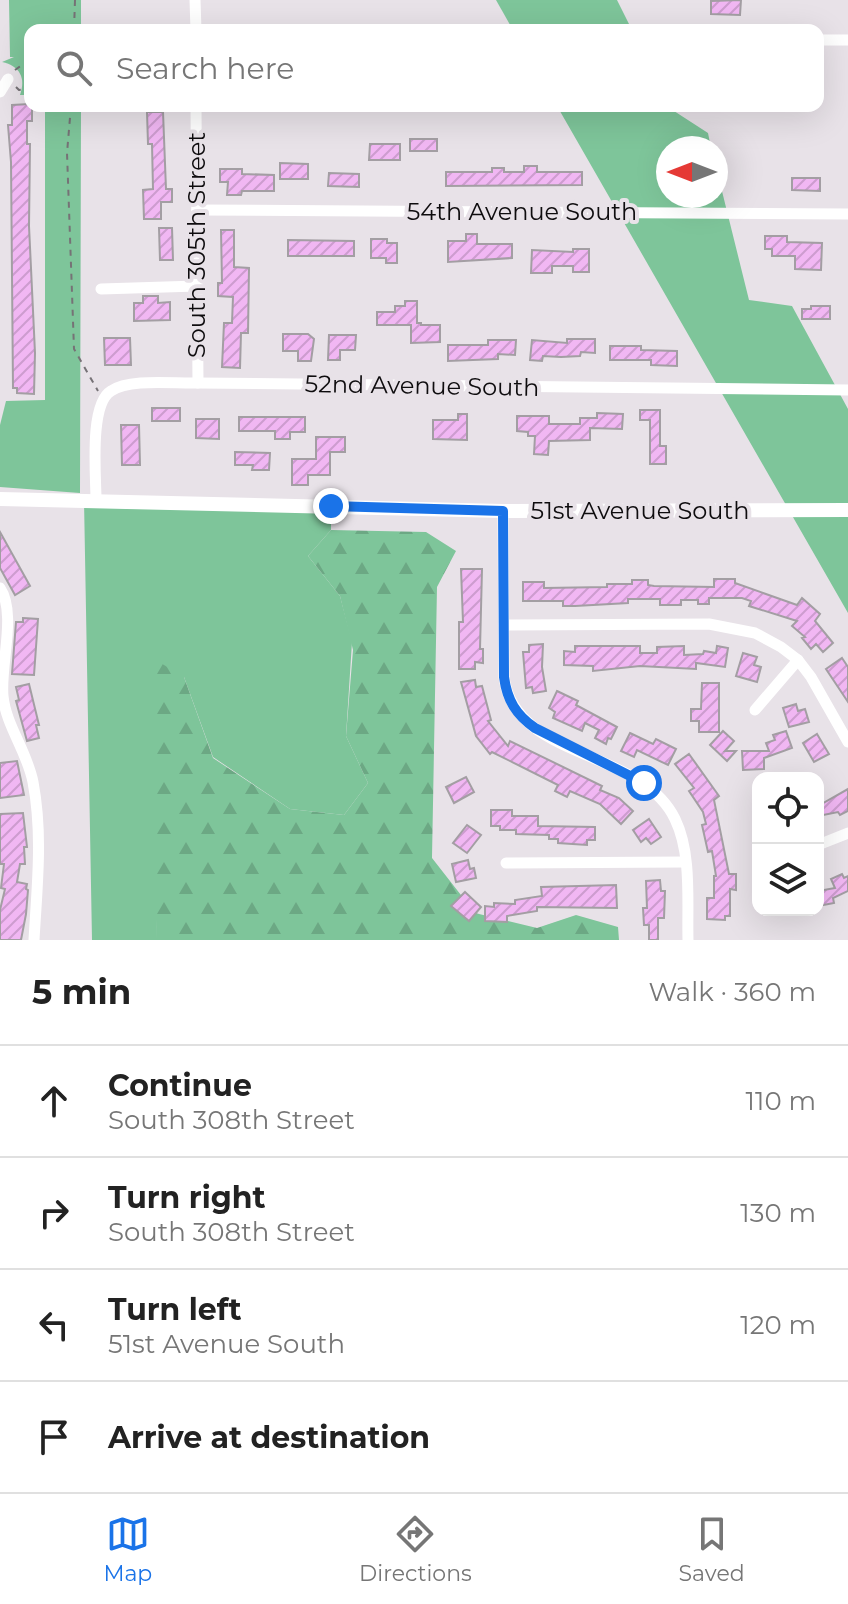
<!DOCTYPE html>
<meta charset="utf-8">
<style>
:root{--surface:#fff;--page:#f2f2f2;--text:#222;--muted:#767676;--line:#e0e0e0;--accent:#1a73e8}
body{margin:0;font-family:Montserrat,sans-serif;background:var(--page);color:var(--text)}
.controls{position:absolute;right:24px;bottom:24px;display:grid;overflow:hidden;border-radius:16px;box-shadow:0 8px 32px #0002}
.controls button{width:72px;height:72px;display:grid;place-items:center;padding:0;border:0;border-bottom:2px solid var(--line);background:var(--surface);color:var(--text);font:40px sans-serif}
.compass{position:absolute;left:656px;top:136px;width:72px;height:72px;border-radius:50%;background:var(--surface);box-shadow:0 8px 32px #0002;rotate:270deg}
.stop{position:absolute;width:24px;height:24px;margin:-18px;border:6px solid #1a73e8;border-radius:50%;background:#fff}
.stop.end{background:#1a73e8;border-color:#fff;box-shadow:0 2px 8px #0008}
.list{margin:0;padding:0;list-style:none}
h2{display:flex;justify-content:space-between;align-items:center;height:104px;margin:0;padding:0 32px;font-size:34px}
h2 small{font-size:26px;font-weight:400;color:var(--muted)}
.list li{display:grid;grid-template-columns:52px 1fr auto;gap:24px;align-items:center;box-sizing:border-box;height:112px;padding:0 32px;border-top:2px solid var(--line)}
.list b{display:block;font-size:30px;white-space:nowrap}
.list p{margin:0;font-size:26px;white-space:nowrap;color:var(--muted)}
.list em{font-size:26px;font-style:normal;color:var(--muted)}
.icon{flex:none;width:44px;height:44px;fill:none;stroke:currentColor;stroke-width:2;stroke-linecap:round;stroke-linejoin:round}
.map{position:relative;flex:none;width:848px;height:940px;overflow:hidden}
.search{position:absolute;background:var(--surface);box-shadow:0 8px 32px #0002;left:24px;right:24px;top:24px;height:88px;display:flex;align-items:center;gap:20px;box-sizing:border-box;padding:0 28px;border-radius:16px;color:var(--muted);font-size:30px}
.sheet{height:552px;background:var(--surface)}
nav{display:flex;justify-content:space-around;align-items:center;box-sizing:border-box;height:112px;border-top:2px solid var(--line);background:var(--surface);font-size:22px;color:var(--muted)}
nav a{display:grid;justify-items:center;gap:4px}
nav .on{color:var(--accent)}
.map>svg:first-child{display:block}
.green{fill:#7ec59a}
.forest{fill:url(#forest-firs)}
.building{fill:url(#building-hatch);stroke:#a39ea3;stroke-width:2}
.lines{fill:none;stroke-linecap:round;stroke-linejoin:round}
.path{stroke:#767276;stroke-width:2;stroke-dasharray:6 6;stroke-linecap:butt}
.minor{stroke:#fff;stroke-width:11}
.major{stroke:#fff;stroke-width:14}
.route{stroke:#1a73e8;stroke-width:10}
.labels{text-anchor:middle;stroke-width:8;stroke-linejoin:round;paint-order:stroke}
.street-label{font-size:24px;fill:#0e0c0e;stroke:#e8e2e8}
</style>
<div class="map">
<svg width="848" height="940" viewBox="0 0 848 940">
<defs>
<pattern id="forest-firs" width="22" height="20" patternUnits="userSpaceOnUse" patternTransform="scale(2)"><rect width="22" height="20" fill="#7ec59a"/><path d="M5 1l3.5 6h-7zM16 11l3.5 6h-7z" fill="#6ca884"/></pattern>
<pattern id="building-hatch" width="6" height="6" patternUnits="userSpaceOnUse" patternTransform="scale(2)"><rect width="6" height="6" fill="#f1b7f3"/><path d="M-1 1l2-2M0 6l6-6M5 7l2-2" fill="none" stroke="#cd9ccf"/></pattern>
</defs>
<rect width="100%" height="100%" fill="#e8e2e8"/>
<g class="green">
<path d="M9 0H81V30H30V95H20C26 78 20 66 2 62L14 57H10Z"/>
<polygon points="496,0 617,0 632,30 513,30"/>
<polygon points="45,106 81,106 80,493 0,487 0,425 6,401 45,400"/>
<polygon points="557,106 671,106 674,111 708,133 711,148 668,148 668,196 716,196 716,167 749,300 792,306 848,409 848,613"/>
<polygon points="84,500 331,506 331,530 308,556 340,596 352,642 346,736 368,783 344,815 290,809 213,757 184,677 157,865 156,940 92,940"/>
</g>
<path class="forest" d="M331 530 426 532 456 551 437 587 432 858 475 913 537 928 576 915 618 927 619 940H156C157 846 147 753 154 659L184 677 213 758 290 809 344 815 368 783 346 736 353 650 340 596 308 556Z"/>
<g class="building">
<polygon points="741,0 740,15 711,14 711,1"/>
<polygon points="30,104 32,106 32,121 27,121 27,144 30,144 29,226 35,353 34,394 17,393 17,388 13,388 11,162 8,125 12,125 12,105"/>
<polygon points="147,112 163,112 166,189 172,189 172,202 161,202 161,219 144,219 143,190 153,189 152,144 148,144"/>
<rect x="410" y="139" width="27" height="12"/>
<polygon points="370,144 400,144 400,160 369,160"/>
<polygon points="280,163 308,164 308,179 280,179"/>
<polygon points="524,166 537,166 537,172 582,172 582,185 446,186 446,172 492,172 492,168 504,168 504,172 524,172"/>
<polygon points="220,169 242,169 242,174 274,175 274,191 242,191 241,195 227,195 228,182 220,182"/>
<polygon points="329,173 359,174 359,187 328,186"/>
<polygon points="792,178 820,178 820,191 792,190"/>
<polygon points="159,228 172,228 173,260 160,260"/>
<polygon points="221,230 234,230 234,267 249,268 248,333 241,333 240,368 222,367 224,323 232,323 233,297 218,296 218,283 222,283"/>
<polygon points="466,234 477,234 477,244 512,244 512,258 448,262 448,241 466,241"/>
<polygon points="765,236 787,236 787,242 822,243 821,270 795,269 795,256 772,256 772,249 765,249"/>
<polygon points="371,239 387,239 387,243 397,243 397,263 386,263 386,258 371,258"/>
<polygon points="288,240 354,241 354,256 288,256"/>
<polygon points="573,249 589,249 589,272 573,272 573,266 552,266 552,273 531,273 532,250 573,252"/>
<polygon points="143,296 158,296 158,303 170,302 170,320 134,321 134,303 143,303"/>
<polygon points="405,301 417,301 417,323 421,323 421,325 440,325 440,342 411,343 411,325 377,325 377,312 395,312 395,306 405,306"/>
<polygon points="811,306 830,306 830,319 802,319 802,309 811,309"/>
<polygon points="283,334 308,334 314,339 311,361 298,361 298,351 283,351"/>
<polygon points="329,335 356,335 355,350 340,350 340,360 328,360"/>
<polygon points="104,338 130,338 131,365 105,365"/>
<polygon points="567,339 595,339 595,353 581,352 580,356 561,357 543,356 542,361 530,360 532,340 567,343"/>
<polygon points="488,340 516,340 515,355 498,354 498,359 448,361 448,345 488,345"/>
<polygon points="610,346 641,346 641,350 677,351 677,366 651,365 651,360 610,360"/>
<rect x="152" y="408" width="28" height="13"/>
<polygon points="640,410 660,410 660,446 666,446 666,464 650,464 650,420 640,420"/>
<polygon points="597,413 623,414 622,429 590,428 590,440 549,441 548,455 534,454 535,436 528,436 528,432 517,431 517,416 549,416 549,424 580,424 580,418 597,418"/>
<polygon points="458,414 467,414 467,440 433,439 433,420 458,420"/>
<polygon points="239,417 305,417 305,432 290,432 290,439 275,439 275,431 239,431"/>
<polygon points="196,419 219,419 219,439 196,438"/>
<polygon points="121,425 139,425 140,465 122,465"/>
<polygon points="316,437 345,437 345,452 330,452 330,475 308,475 308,485 292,485 292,459 316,459"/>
<polygon points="235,452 270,453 269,470 252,470 253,465 235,465"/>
<polygon points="0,532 30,586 15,595 0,568"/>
<polygon points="461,569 482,569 480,649 483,649 483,663 475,662 475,669 459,669 459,622 463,622"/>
<polygon points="714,579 735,579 735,583 797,605 802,598 820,614 815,621 833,643 823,652 816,644 811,649 802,638 805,637 792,626 797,621 749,606 751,601 742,598 709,598 709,604 698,604 698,600 681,600 681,605 660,605 660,599 628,599 628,603 575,606 563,606 563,601 523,601 523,582 544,582 544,588 607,587 607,584 632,584 632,580 648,580 648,585 654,586 714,587"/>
<polygon points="23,618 38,619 34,675 12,674 16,622 23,622"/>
<polygon points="543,644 542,667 546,691 533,693 532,687 526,688 523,652 529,652 529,645"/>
<polygon points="575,646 640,646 640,653 657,653 657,647 684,646 684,655 703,654 704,651 716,653 717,646 728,648 725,667 696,663 696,669 640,666 593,671 593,666 564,665 564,651 575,652"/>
<polygon points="743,653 757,657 754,665 761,667 757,682 736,676"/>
<polygon points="842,658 848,667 848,702 826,669"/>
<polygon points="475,680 476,687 482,686 491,720 488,721 508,746 510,741 602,786 600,790 619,798 633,811 621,824 600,804 570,791 567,797 555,791 558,785 492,752 490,754 476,736 461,682"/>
<polygon points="702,683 719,683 719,732 699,732 699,721 691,721 691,709 701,709"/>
<polygon points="29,684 39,725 36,725 39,738 27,741 16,701 19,700 16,687"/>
<polygon points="557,691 578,701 576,705 617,727 611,739 608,738 606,744 595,738 599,730 585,723 582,731 553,718 555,712 549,708"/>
<polygon points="796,704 798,711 805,709 809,722 789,727 783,708"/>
<polygon points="723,731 734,741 725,751 736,751 727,761 710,745"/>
<polygon points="786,731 792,748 764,758 764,769 743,770 742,751 769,751 766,743 775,740 773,735"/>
<polygon points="630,733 653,744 656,739 676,749 668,765 637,750 634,757 621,751"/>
<polygon points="817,734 829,754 814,762 803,743"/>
<polygon points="689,754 719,796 714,800 729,874 736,874 736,890 730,889 730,916 725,916 725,920 707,919 707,898 714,898 714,876 716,876 712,851 708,852 702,825 706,824 703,812 689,791 694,788 675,764"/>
<polygon points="17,761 24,795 0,798 0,763"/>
<polygon points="466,777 474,792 454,803 446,787"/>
<polygon points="848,789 848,811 840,815 838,812 818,816 818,806"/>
<polygon points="491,810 512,810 512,816 538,816 538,826 595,827 595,840 587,840 587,845 558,843 558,839 549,839 549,835 516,834 516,830 500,830 500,826 491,826"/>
<polygon points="23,813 27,847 24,847 25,864 20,864 17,882 27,884 26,889 28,890 26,914 21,940 0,940 0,910 5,889 1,888 4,864 0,864 0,814"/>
<polygon points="649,819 661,837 651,844 646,838 641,842 633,830"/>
<polygon points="467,825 481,835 467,853 453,843"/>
<polygon points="468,860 470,869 474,868 476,878 456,882 452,864"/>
<polygon points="842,874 844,878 848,876 848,891 833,898 834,903 818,906 818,891 835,888 831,879"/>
<polygon points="660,880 661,891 665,891 664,918 658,918 658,940 649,940 649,925 644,925 643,908 647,908 646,881"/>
<polygon points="616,885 617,908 537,907 537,911 507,916 507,922 485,921 485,906 494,907 494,903 515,904 515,900 542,896 541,887"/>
<polygon points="465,892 481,907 469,921 451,906"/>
</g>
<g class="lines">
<g class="path">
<polyline points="74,30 75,0"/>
<polyline points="15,70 30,59"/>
<polyline points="16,87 19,90 30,89"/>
<polyline points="71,106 67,153 74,349 98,391"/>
</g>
<g class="minor">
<polyline points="195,0 196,30"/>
<polyline points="818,40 848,40"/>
<polyline points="0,92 8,79"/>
<polyline points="196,106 198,383"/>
<polyline points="197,210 848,214"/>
<polyline points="101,289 197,286"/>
<path d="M96 500C96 476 89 404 111 391 130 378 175 384 198 383L848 390"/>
<path d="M503 511 504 677C514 760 641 748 675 819 692 854 687 902 688 940"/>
<path d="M0 588C17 613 0 665 3 696 6 726 27 751 33 782 43 835 37 886 34 940"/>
<polyline points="504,625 709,624 755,633 781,647 798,660 811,677 848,742"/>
<polyline points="755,710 798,660"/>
<polyline points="818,845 848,833"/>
<polyline points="506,863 685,862"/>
</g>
<polyline class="major" points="0,499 503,511 848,510"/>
</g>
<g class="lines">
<path class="route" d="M331 506 503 511 504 677C507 700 516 715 535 728L644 783"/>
</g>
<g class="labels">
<g class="street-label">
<text x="522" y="220">54th Avenue South</text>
<text transform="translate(197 245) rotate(-90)" y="8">South 305th Street</text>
<text transform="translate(422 386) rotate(1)" y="8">52nd Avenue South</text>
<text x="640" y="519">51st Avenue South</text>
</g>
</g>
</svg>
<div class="controls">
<button><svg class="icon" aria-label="locate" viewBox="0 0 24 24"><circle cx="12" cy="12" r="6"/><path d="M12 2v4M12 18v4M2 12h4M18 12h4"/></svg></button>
<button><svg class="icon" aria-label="layers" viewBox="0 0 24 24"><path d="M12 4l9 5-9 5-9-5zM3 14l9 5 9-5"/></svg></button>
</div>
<svg class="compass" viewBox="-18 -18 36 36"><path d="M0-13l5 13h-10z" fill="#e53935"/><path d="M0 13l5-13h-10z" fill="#767676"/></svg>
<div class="stop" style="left:644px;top:783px"></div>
<div class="stop end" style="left:331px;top:506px"></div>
<div class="search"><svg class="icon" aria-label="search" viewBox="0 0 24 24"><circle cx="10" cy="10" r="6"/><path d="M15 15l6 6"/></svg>Search here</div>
</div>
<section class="sheet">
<h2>5 min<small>Walk · 360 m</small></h2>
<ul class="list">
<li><svg class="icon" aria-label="ahead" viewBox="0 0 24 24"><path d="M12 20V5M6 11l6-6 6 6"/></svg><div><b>Continue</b><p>South 308th Street</p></div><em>110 m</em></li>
<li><svg class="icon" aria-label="right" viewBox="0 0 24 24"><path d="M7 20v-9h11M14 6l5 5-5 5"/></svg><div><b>Turn right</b><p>South 308th Street</p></div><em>130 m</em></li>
<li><svg class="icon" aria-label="left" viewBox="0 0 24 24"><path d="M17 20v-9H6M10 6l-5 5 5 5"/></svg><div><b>Turn left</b><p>51st Avenue South</p></div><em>120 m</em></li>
<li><svg class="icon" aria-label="arrive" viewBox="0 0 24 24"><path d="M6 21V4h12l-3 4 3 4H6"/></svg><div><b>Arrive at destination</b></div></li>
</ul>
</section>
<nav>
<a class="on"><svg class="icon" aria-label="map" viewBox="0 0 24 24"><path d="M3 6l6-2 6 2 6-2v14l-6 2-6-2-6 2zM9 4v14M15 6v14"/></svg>Map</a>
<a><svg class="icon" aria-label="directions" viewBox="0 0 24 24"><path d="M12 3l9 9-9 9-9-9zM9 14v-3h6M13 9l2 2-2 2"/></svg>Directions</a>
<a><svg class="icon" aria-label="saved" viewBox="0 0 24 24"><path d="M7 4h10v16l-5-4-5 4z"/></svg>Saved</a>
</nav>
